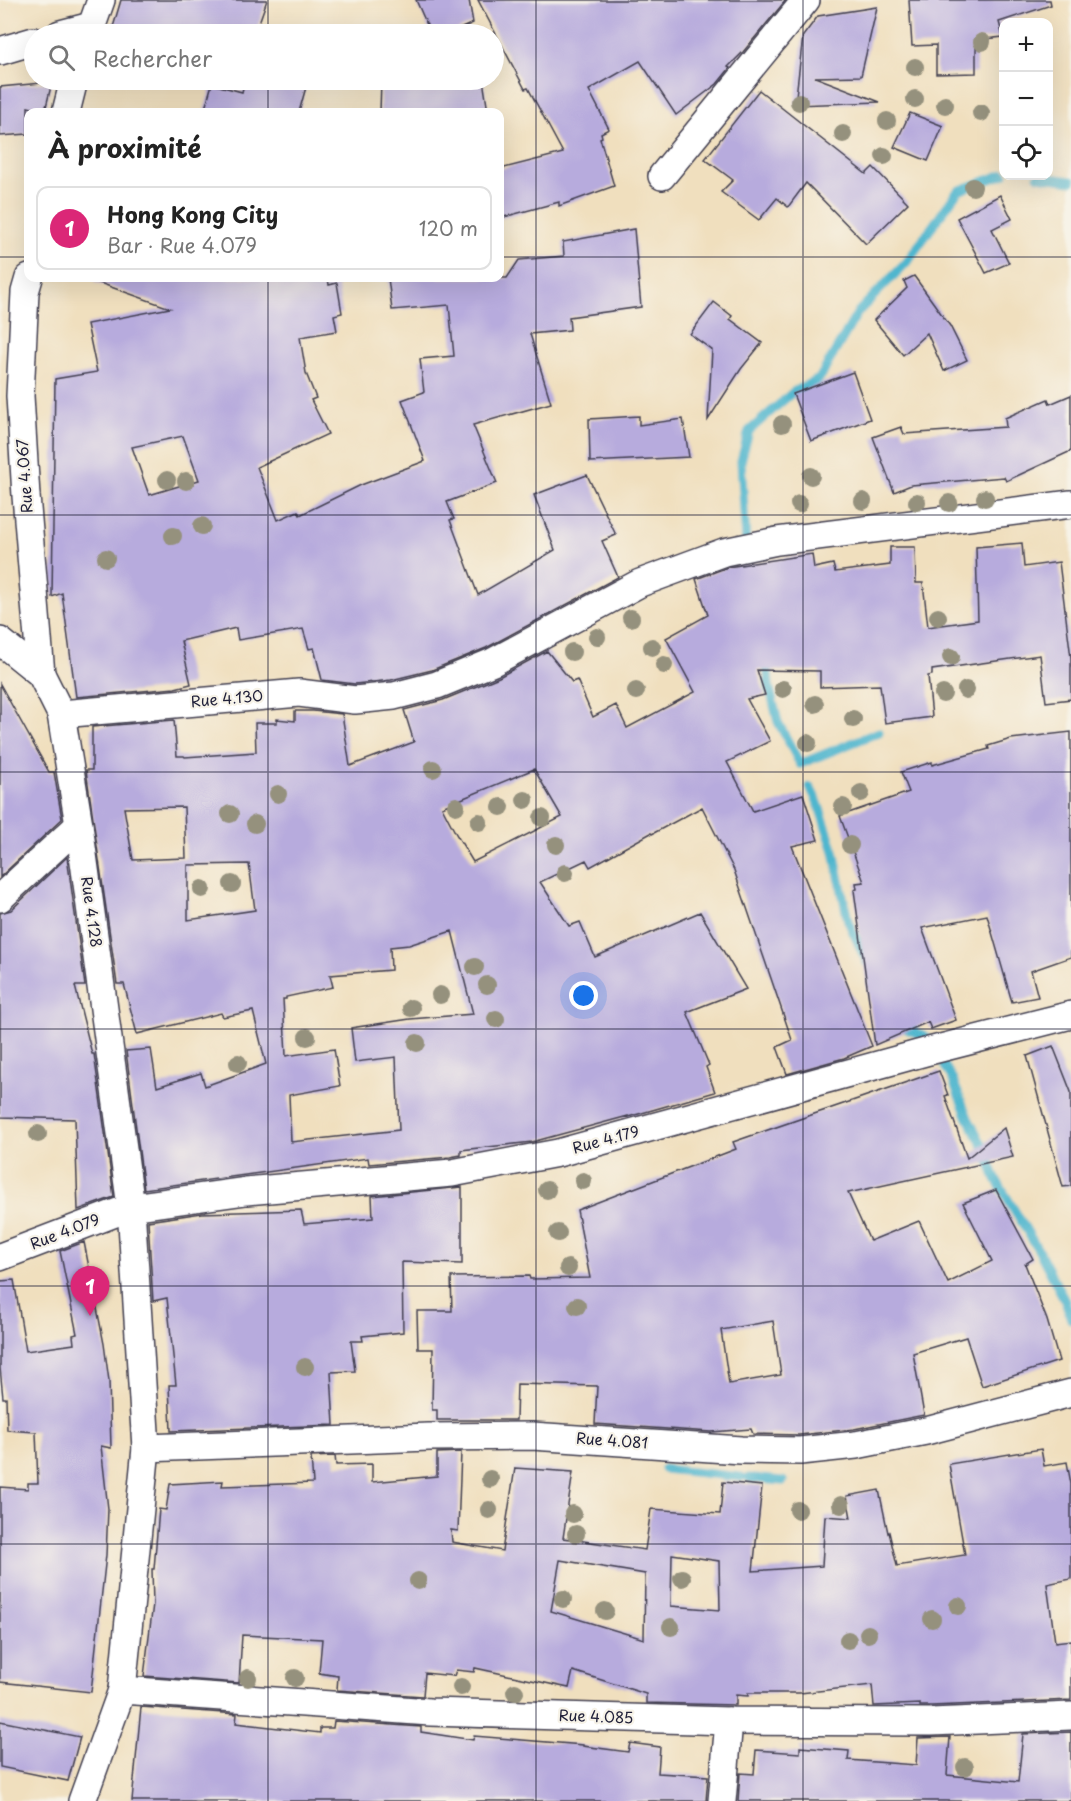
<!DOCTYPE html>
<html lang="fr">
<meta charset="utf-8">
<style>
:root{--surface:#fff;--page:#f6f6f6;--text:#222;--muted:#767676;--line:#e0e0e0;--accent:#db2777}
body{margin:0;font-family:"Playpen Sans",sans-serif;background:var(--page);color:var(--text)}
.controls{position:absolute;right:18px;top:18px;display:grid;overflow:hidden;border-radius:12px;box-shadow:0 6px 24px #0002}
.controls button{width:54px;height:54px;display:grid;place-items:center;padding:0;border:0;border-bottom:2px solid var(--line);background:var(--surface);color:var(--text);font:30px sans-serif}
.you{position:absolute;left:584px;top:996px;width:21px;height:21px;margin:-15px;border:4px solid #fff;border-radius:50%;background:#1a73e8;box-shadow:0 0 0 9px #1a73e833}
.badge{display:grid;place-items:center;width:39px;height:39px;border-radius:50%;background:var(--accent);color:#fff;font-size:20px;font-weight:700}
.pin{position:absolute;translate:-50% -50px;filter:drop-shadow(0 2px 3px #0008)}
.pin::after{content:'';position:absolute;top:32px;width:21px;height:18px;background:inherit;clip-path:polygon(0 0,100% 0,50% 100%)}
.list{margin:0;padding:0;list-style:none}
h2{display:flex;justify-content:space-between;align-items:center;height:78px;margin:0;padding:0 24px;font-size:26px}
h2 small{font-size:20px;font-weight:400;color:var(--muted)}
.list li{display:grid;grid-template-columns:39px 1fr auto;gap:18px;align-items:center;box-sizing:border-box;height:84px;margin:0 12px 12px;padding:0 12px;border:2px solid var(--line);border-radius:12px}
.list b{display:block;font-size:22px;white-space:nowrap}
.list p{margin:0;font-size:20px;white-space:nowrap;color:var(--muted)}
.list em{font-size:20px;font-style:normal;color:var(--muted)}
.icon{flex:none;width:33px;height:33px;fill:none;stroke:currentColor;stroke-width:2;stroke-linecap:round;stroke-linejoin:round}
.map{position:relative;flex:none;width:1071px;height:1801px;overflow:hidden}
.search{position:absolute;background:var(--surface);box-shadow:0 6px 24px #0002;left:24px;top:24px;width:480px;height:66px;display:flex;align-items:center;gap:15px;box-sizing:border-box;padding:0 21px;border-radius:33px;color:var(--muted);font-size:22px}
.panel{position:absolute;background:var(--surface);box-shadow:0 6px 24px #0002;left:24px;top:108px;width:480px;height:174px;border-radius:12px}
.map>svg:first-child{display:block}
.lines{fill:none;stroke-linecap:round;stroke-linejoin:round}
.stream{stroke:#4fb6ce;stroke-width:9}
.building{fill:#b7abdd;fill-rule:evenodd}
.street-casing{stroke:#413e4f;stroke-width:30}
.street{stroke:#fff;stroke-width:27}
.tree{fill:#95917d}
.grid{fill:none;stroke:#22223b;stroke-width:1.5;stroke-opacity:0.55}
.labels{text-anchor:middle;stroke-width:4.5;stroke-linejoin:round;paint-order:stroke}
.street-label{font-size:15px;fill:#22223b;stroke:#f7f3e8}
</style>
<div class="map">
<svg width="1071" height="1801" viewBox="0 0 1071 1801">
<rect width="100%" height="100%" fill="#f7f3e8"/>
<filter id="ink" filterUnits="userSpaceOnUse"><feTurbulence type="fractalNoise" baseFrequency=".0167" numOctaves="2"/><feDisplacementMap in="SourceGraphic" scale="12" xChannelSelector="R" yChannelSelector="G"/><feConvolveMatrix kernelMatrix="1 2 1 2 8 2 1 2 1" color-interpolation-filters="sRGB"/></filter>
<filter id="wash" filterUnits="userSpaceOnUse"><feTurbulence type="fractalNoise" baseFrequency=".008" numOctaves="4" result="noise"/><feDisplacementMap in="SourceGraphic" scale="24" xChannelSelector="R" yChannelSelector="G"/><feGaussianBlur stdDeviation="1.35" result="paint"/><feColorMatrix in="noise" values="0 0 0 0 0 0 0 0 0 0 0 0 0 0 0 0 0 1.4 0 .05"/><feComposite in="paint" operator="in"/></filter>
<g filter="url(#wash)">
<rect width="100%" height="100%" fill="#f0dfbe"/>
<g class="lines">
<g class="stream">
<polyline points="1038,176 1071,181"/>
<polyline points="746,541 741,461 749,431 793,392 819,379 858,312 906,263 958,191 1004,174"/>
<polyline points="767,661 769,685 778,722 800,764 879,732"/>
<polyline points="810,787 818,803 834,851 848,921 867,963"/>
<polyline points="902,1025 907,1029 926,1037"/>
<polyline points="944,1065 952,1078 968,1118 984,1148 996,1179 1040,1253 1065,1301 1071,1319"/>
<polyline points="664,1469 741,1477"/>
<polyline points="749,1478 783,1481"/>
</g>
</g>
<g id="blocks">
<g class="building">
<polygon points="121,0 267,0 255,34 111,34"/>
<polygon points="416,0 469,0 473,23 448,34 431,34"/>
<polygon points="478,0 786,0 743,52 728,67 730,68 717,84 676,115 640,61 589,90 609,129 601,133 602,137 600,138 614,186 559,206 559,202 500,218 500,169 563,153 528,88 525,89"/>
<polygon points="909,0 1050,0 1051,5 999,22 1003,37 976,40 976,73 936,74 936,45 912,46"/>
<polygon points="877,7 861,76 815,77 880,102 795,105 803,36 818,16"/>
<polygon points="245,80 308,80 299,112 204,112 212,84 242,92"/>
<polygon points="381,80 483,80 488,112 380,112"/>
<polygon points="52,82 45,111 28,107 28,134 0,136 0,87"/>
<polygon points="759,90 866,174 873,167 908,203 866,244 806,183 788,207 777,198 759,220 721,192 733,180 705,159"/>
<polygon points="910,113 943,126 928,161 894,147"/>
<polygon points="1000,195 1012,219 992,229 1009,263 986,273 957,218"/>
<path d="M634 229 641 307 569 317 570 330 530 334 551 403 473 425 497 483 447 502 454 519 450 520 478 595 555 550 534 495 587 475 616 535 602 541 618 577 486 648 432 670 391 680 355 684 322 680 314 648 309 649 303 629 238 640 236 628 181 641 191 684 175 688 76 697 62 593 52 597 55 379 97 372 87 324 170 308 94 281 95 278H328L329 285 337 283 342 313 334 315 337 331 300 337 306 373 316 398 311 400 328 434 257 467 278 520 298 511 300 515 361 485 425 461 402 400 424 392 420 359 454 356 449 305 392 310 388 278H507L519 260 564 256 563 242ZM183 436 199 480 149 495 132 447Z"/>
<polygon points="914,276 950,326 967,360 944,371 927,333 903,355 874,320 907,288 904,281"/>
<polygon points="714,302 732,316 730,319 762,343 741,369 708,420 712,350 690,334"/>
<polygon points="853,372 870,419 811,441 793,394"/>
<polygon points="1071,395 1071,451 1006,481 1004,477 911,485 894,492 873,437 901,427 904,434 1006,427 1005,418 1048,399 1050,404"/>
<polygon points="639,416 639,425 683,419 689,457 590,462 589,419"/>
<path d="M1022 543 1024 567 1059 562 1071 658V699L1046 702 1040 655 932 670V675L928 676 932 717 885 723 880 685 820 687V671L757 670 765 695 747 699 770 741 727 762 753 811 803 794 818 840 792 846 872 1046 844 1058 787 1074 777 1047 792 1040 734 870 702 807 652 834 651 833 590 867 586 860 540 882 569 926 580 922 595 957 700 912 746 989 687 1012 709 1065 706 1067 715 1092 628 1117V1116L532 1142 461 1150V1155L450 1157 369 1164 368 1158 144 1189 126 1051 151 1049 157 1087 201 1073 205 1086 266 1064 253 1011 223 1017 221 1013 137 1034 124 984H117L86 770H92V727L174 720 177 756H184L185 757 256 752 255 723H277V719L295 721V711H313L342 714 350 766 414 742 404 710 443 700 499 677 547 651 572 682 577 680 593 717 616 705 627 728 695 692 666 638 708 615 696 579 728 567 812 554 814 568 833 564 835 572 890 565V547H915L916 583H923L928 627 978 620 976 547ZM534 769 562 817 473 862 456 834 442 807ZM184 807 186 858 133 860 124 808ZM249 864 255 910 188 920V865ZM452 931 473 1014 410 1019 351 1028 355 1062 396 1057 399 1130 291 1142 289 1095 340 1086 334 1049 286 1056 283 999H286V997L333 987 330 975 391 970 390 947 409 945Z"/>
<polygon points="0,684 49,772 54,772 62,819 0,877"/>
<polygon points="1071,732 1071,957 1031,971 1038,997 1012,1002 987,915 922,928 956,1020 931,1029 928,1022 875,1045 854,890 857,889 856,883 864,882 840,816 909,792 901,772 932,762 932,765 989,749 988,746 1011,739"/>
<polygon points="67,857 85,986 75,986 92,1054 94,1054 114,1197 78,1210 75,1119 0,1117 0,913 11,910"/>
<polygon points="1053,1046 1071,1092 1071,1186 1063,1187 1027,1056"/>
<path d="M939 1071 948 1095 945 1096 967 1158 1004 1128 1013 1157 848 1193 870 1241 919 1221 948 1283 992 1261 963 1203 996 1190 1033 1259 1025 1264 1047 1320 1059 1361 982 1386 966 1337 913 1353 924 1415 854 1429 799 1435 753 1434 751 1429 711 1432 595 1424 597 1386 517 1384 516 1420H437V1410H432L433 1349H418L417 1311H452L451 1277 529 1276 530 1279 590 1278 577 1210 736 1149 733 1142ZM773 1321 781 1375 729 1384 721 1330Z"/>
<polygon points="462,1187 462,1264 402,1262 403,1332 362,1336 363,1341 351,1341 355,1371 331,1372 334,1425 171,1431 169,1385 176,1385 167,1298 153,1301 148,1221 202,1213 301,1210 304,1224 373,1218 372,1196"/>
<polygon points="84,1242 104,1344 109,1381 111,1448 101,1446 108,1509 106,1555 91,1692 0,1682 0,1487 28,1489 28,1483 38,1483 36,1432 7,1430 6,1398 3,1398 0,1368 0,1281 14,1280 26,1351 74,1344 73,1335 77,1334 60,1251"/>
<path d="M1041 1449 1044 1466 1067 1462 1071 1484V1579L1047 1584 1055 1642 1071 1640V1700L931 1706H920V1704L874 1706 872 1685 800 1693H748V1696L736 1695V1705L646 1703V1694L573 1671 569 1688 475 1668 474 1672 456 1670 454 1676 425 1673 423 1696 337 1690 338 1676 319 1673 322 1639 242 1635 239 1683 144 1676 153 1604 152 1569H154L159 1509 166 1510 170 1484 223 1481 222 1486 313 1483 311 1457 335 1456 336 1465 372 1464V1482L437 1476V1453L461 1452 458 1531 451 1530 452 1542 502 1551 515 1468 573 1472 563 1538 645 1550 651 1509 720 1514 723 1482 762 1486 753 1571 822 1566 825 1516 851 1518 847 1496 879 1490 888 1533 889 1532 897 1566 965 1555 949 1464ZM672 1554 719 1561 720 1610 671 1606ZM560 1560 645 1574 644 1639 551 1611Z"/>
<polygon points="141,1707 237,1714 236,1723 320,1733 320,1728 333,1728 334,1721 421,1727 421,1732 473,1740 474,1736 583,1745 583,1746 628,1752 630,1743 660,1747 658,1773 708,1776 706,1801 132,1801"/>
<polygon points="0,1721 80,1737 68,1781 0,1767"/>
<polygon points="1071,1732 1071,1801 738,1801 740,1773 754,1774 756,1750 800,1753 800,1747 849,1751 848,1760 916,1765 918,1738 950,1737 947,1775 1018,1782 1023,1734"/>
</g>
</g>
</g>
<g filter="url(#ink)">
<use href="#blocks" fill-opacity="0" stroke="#413e4f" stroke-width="1.5"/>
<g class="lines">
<g class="street-casing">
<g id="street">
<polyline points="60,34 91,26"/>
<polyline points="89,34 101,0"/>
<polyline points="0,51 34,41"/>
<polyline points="66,112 74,80"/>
<polyline points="662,176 806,0"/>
<polyline points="29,278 25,292 20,396 26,496 41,674"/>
<polyline points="0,641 41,674 61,714 79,825 131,1207 146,1448 122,1690 82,1801"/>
<polyline points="61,714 299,693 355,700 394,696 437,685 493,662 640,583 724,552 777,541 1071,504"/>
<polyline points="0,898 79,825"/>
<polyline points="0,1257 131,1207 246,1191 452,1173 558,1153 929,1051 1071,1015"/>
<polyline points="146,1448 429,1437 532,1436 741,1450 800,1451 856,1445 926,1431 1071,1393"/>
<polyline points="122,1690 430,1712 729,1721 931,1722 1071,1716"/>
<polyline points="722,1801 729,1721"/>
</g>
</g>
<use href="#street" class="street"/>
</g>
<g class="tree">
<circle cx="982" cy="42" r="9"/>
<circle cx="915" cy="67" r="9"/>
<circle cx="915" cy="99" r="9"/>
<circle cx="799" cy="102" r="9"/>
<circle cx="945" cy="105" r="9"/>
<circle cx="981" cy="113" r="9"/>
<circle cx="887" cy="121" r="9"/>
<circle cx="843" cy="134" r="9"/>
<circle cx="884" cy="156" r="9"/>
<circle cx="973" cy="187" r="9"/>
<circle cx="782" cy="424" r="9"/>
<circle cx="811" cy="476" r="9"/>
<circle cx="167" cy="480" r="9"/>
<circle cx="186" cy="481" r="9"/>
<circle cx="985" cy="498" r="9"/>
<circle cx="863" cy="501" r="9"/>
<circle cx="917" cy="502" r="9"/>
<circle cx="949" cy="503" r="9"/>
<circle cx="799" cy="504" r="9"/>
<circle cx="202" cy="526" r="9"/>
<circle cx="173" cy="536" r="9"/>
<circle cx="106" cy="558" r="9"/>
<circle cx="938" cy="617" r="9"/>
<circle cx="631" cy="618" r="9"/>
<circle cx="597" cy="637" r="9"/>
<circle cx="652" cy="647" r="9"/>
<circle cx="572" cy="652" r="9"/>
<circle cx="951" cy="657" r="9"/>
<circle cx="664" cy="665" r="9"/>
<circle cx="783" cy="689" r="9"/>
<circle cx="966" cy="690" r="9"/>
<circle cx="636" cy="691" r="9"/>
<circle cx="943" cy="694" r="9"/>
<circle cx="815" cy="704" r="9"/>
<circle cx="853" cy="719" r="9"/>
<circle cx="808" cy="743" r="9"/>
<circle cx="433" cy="769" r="9"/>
<circle cx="861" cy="793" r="9"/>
<circle cx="278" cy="794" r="9"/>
<circle cx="525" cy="800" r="9"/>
<circle cx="456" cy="806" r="9"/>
<circle cx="501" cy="807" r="9"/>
<circle cx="843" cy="807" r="9"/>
<circle cx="230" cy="814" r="9"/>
<circle cx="542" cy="818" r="9"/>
<circle cx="479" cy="822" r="9"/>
<circle cx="255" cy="824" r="9"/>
<circle cx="556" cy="845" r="9"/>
<circle cx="850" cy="845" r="9"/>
<circle cx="565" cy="873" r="9"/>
<circle cx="232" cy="884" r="9"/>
<circle cx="202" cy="889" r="9"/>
<circle cx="475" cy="967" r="9"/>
<circle cx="487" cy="985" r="9"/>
<circle cx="440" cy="995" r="9"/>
<circle cx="411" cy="1008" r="9"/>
<circle cx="496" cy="1019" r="9"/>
<circle cx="307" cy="1037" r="9"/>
<circle cx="417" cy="1043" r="9"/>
<circle cx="238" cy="1063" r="9"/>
<circle cx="38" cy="1134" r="9"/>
<circle cx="583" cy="1181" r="9"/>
<circle cx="547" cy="1190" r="9"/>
<circle cx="558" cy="1233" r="9"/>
<circle cx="568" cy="1268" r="9"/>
<circle cx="577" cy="1306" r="9"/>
<circle cx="305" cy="1367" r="9"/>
<circle cx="490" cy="1479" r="9"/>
<circle cx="841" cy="1505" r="9"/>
<circle cx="489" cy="1510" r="9"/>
<circle cx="798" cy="1510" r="9"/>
<circle cx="573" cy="1514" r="9"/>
<circle cx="576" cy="1534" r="9"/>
<circle cx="682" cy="1578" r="9"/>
<circle cx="418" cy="1581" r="9"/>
<circle cx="563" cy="1599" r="9"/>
<circle cx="958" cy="1606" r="9"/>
<circle cx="605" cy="1611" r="9"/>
<circle cx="932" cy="1619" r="9"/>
<circle cx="671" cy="1627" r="9"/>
<circle cx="868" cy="1634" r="9"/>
<circle cx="848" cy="1640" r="9"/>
<circle cx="248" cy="1678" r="9"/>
<circle cx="295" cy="1678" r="9"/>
<circle cx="461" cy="1687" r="9"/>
<circle cx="515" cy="1692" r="9"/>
<circle cx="965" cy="1767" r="9"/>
</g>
</g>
<path class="grid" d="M268 0V34M536 0V1801M803 0V1801M268 80V112M0 257H28M500 257H1071M268 278V1801M0 515H1071M0 772H1071M0 1029H1071M0 1286H1071M0 1544H1071"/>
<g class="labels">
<g class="street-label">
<text transform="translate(25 476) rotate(-94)" y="5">Rue 4.067</text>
<text transform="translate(227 699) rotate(-5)" y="5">Rue 4.130</text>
<text transform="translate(91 912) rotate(82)" y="5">Rue 4.128</text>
<text transform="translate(606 1140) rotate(-15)" y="5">Rue 4.179</text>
<text transform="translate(65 1232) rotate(-21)" y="5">Rue 4.079</text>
<text transform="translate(612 1441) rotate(4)" y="5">Rue 4.081</text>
<text transform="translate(596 1717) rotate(2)" y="5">Rue 4.085</text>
</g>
</g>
</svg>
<div class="controls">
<button>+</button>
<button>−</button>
<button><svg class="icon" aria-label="locate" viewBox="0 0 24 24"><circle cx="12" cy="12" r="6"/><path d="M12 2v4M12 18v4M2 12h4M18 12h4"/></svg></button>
</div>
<div class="you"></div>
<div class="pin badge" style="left:90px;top:1316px">1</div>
<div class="search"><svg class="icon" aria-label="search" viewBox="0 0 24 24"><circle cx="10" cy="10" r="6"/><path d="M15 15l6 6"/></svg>Rechercher</div>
<section class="panel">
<h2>À proximité<small></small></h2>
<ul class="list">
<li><span class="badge">1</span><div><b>Hong Kong City</b><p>Bar · Rue 4.079</p></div><em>120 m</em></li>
</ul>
</section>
</div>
